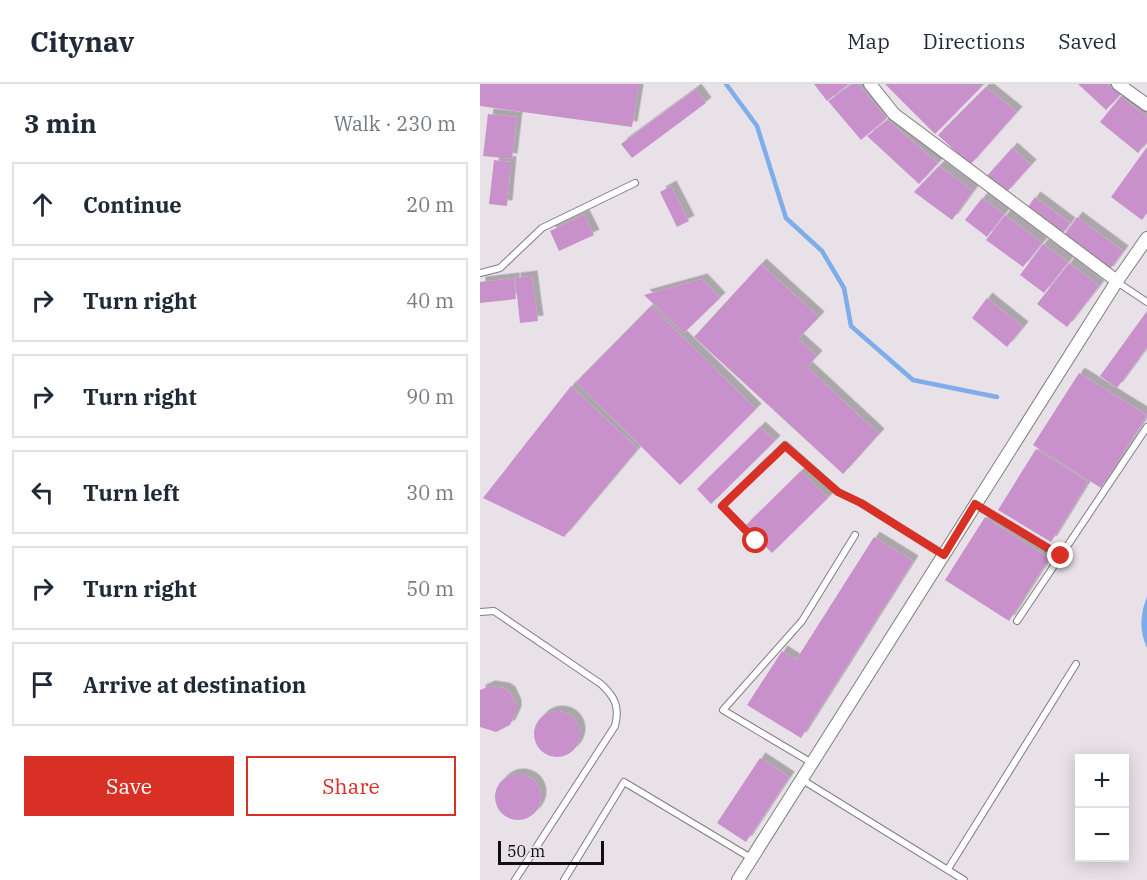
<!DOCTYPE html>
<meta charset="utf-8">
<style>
:root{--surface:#fff;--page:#f2f2f3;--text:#1f2937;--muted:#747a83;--line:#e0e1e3;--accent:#d93025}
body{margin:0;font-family:"IBM Plex Serif",serif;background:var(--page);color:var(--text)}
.controls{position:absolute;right:18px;bottom:18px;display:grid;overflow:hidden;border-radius:0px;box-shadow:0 3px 15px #0003}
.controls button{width:54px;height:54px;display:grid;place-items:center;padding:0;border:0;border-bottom:2px solid var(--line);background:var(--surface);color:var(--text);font:30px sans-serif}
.scale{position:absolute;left:18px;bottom:15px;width:106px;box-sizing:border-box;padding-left:6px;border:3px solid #100e10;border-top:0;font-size:16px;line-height:21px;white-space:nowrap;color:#100e10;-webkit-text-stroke:4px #e8e2e8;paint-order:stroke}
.stop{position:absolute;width:18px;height:18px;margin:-14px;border:4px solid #d93025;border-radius:50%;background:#fff}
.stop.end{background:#d93025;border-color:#fff;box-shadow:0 2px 6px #0008}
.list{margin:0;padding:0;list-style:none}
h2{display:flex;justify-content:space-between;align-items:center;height:78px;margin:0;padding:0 24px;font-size:26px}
h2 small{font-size:20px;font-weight:400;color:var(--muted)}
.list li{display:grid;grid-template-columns:39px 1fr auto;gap:18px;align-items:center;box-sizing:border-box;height:84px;margin:0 12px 12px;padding:0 12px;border:2px solid var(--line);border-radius:0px}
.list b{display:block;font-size:22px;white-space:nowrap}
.list em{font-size:20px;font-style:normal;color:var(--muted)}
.actions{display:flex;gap:12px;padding:18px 24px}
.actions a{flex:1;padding:14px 0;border:2px solid var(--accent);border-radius:0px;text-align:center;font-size:21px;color:var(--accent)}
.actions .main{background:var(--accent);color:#fff}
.icon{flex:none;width:33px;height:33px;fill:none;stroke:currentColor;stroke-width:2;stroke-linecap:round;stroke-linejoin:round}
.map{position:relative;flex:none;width:667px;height:796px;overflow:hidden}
header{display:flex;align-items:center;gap:36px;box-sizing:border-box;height:84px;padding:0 30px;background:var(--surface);border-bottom:2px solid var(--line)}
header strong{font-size:28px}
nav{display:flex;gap:33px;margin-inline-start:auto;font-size:21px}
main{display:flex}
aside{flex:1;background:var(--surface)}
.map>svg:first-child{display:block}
.water{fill:#7faceb}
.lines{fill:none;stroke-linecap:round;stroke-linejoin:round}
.stream{stroke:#7faceb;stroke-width:4.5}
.building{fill:#c991cb;filter:url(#shadow)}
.lane-casing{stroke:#827d82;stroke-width:8}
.street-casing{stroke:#827d82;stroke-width:14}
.lane{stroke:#fff;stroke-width:6}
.street{stroke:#fff;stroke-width:12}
.route{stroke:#d93025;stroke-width:8}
</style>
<header>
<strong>Citynav</strong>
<nav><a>Map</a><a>Directions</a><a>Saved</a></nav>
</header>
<main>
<aside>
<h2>3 min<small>Walk · 230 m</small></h2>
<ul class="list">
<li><svg class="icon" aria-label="ahead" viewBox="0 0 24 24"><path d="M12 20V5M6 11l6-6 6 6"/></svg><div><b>Continue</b></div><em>20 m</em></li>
<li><svg class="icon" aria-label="right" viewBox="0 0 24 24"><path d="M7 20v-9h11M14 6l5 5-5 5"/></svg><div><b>Turn right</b></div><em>40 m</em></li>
<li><svg class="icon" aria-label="right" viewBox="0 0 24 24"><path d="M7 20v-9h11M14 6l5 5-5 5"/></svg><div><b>Turn right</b></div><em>90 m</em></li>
<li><svg class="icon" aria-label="left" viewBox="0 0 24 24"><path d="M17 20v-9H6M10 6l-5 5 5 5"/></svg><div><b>Turn left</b></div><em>30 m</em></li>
<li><svg class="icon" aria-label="right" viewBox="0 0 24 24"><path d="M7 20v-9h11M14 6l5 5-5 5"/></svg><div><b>Turn right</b></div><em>50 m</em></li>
<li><svg class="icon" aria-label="arrive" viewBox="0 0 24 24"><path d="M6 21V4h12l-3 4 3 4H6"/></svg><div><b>Arrive at destination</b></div></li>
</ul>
<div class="actions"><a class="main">Save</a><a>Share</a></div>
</aside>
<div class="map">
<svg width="667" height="796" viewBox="0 0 667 796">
<defs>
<filter id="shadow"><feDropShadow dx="5.5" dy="-5.5" stdDeviation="0" flood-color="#0004"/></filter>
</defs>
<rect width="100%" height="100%" fill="#e8e2e8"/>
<path class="water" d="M667 513V564C659 548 660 529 667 513Z"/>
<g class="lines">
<polyline class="stream" points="246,0 277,42 306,134 342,167 364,204 371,242 433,296 517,313"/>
</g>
<g class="building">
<polygon points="0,0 159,0 152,43 0,22"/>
<polygon points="334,0 369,0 347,17"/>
<polygon points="373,0 378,0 407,34 381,56 348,17"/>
<polygon points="405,0 504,0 455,50"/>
<polygon points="598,0 628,0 640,11 626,26"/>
<polygon points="506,3 537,28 490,81 458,51"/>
<polygon points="216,5 226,19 152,74 141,60"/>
<polygon points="641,12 667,33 667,58 658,69 620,38"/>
<polygon points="8,30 37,33 32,75 3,72"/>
<polygon points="408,36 458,79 439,100 387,52"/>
<polygon points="667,63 667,129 662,136 631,113"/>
<polygon points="532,64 551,81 525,110 506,93"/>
<polygon points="14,76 31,78 27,122 9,120"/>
<polygon points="459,82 493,107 472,136 434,108"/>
<polygon points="191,102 209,137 197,143 180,108"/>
<polygon points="555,113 590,139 580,153 545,127"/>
<polygon points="502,114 524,130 507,153 485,136"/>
<polygon points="104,131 114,151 79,167 70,147"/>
<polygon points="525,131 562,159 543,183 506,156"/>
<polygon points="597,133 643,167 628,188 582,154"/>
<polygon points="563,160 588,178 564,209 540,191"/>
<polygon points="589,179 619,202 587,243 557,220"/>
<polygon points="281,180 339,233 318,255 337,272 327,283 399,350 363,390 214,253"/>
<polygon points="52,192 58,237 40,239 35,194"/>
<polygon points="34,194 36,215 0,219 0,198"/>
<polygon points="222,195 240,214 204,249 164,211"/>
<polygon points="507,214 543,243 527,263 492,234"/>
<polygon points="171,222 276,325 200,401 96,298"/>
<polygon points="667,227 667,263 637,304 620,292"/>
<polygon points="599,289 667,331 621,404 553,361"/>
<polygon points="91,302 158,365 84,453 3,414"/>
<polygon points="280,343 295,357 231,420 217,405"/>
<polygon points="556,365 608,398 571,458 518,426"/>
<polygon points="321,387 348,414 292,469 265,442"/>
<polygon points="505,433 569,474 529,537 465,496"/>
<polygon points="394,453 433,477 321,654 267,621 302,567 316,576"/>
<polygon points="10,602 24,604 30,608 36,621 36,628 30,641 16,648 0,643 0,606"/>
<circle cx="77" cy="650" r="23"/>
<polygon points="280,674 309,693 266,758 237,739"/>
<circle cx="38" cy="713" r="23"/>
</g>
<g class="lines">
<g class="lane-casing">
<g id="lane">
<polyline points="0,189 20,184 62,144 155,99"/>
<polyline points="637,198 667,218"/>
<polyline points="496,421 581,472"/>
<polyline points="276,457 242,422 305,361 358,408 381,419 464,471"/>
<path d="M0 528 14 527 121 600C135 613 140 623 135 642L35 796"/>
<polyline points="537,537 667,343"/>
<polyline points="332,679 243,626 322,537 375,451"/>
<polyline points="321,695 484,796"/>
<polyline points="468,785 596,580"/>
<polyline points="84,796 144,698 271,774"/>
</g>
</g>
<g class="street-casing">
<g id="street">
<polyline points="390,0 414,30 637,197"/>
<polyline points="638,0 667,21"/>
<polyline points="258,796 637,197 667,154"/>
</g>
</g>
<use href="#lane" class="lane"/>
<use href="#street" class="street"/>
</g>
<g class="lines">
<polyline class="route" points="276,457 242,422 305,362 358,408 381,419 464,471 495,420 581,472"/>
</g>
</svg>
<div class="controls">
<button>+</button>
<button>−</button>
</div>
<div class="scale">50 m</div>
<div class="stop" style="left:276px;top:457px"></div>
<div class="stop end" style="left:581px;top:472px"></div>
</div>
</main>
